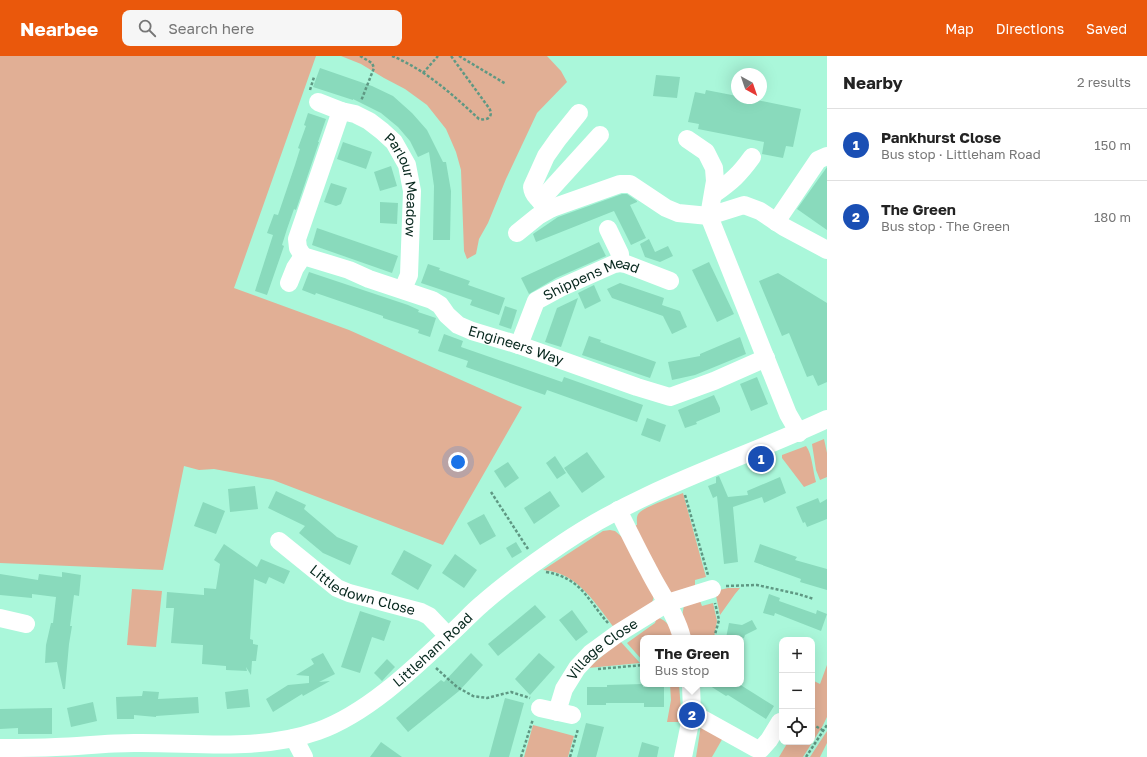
<!DOCTYPE html>
<meta charset="utf-8">
<style>
:root{--surface:#fff;--page:#f6f6f6;--text:#222;--muted:#767676;--line:#e0e0e0;--accent:#ea580c}
body{margin:0;font-family:"Golos Text",sans-serif;background:var(--page);color:var(--text)}
.controls{position:absolute;right:12px;bottom:12px;display:grid;overflow:hidden;border-radius:8px;box-shadow:0 4px 16px #0002}
.controls button{width:36px;height:36px;display:grid;place-items:center;padding:0;border:0;border-bottom:1px solid var(--line);background:var(--surface);color:var(--text);font:20px sans-serif}
.compass{position:absolute;left:731px;top:12px;width:36px;height:36px;border-radius:50%;background:var(--surface);box-shadow:0 4px 16px #0002;rotate:140deg}
.you{position:absolute;left:458px;top:406px;width:14px;height:14px;margin:-10px;border:3px solid #fff;border-radius:50%;background:#1a73e8;box-shadow:0 0 0 6px #1a73e833}
.badge{display:grid;place-items:center;width:26px;height:26px;border-radius:50%;background:var(--accent);color:#fff;font-size:13px;font-weight:700}
.pin{position:absolute;translate:-50% -50%;border:2px solid #fff;box-shadow:0 1px 4px #0006}
.popup{position:absolute;left:640px;top:579px;width:104px;height:52px;box-sizing:border-box;display:grid;place-content:center;border-radius:8px;background:var(--surface);filter:drop-shadow(0 1px 3px #0005);font-size:13px;white-space:nowrap;color:var(--muted)}
.popup b{font-size:15px;color:var(--text)}
.popup::after{content:'';position:absolute;left:50%;top:100%;margin-left:-8px;border:8px solid transparent;border-top-color:var(--surface)}
.list{margin:0;padding:0;list-style:none}
h2{display:flex;justify-content:space-between;align-items:center;height:52px;margin:0;padding:0 16px;font-size:17px}
h2 small{font-size:13px;font-weight:400;color:var(--muted)}
.list li{display:grid;grid-template-columns:26px 1fr auto;gap:12px;align-items:center;box-sizing:border-box;height:72px;padding:0 16px;border-top:1px solid var(--line)}
.list b{display:block;font-size:15px;white-space:nowrap}
.list p{margin:0;font-size:13px;white-space:nowrap;color:var(--muted)}
.list em{font-size:13px;font-style:normal;color:var(--muted)}
.icon{flex:none;width:22px;height:22px;fill:none;stroke:currentColor;stroke-width:2;stroke-linecap:round;stroke-linejoin:round}
.map{position:relative;flex:none;width:827px;height:701px;overflow:hidden}
header{display:flex;align-items:center;gap:24px;box-sizing:border-box;height:56px;padding:0 20px;background:var(--accent);color:#fff}
header strong{font-size:19px}
nav{display:flex;gap:22px;margin-inline-start:auto;font-size:14px}
.search{width:280px;height:36px;background:var(--page);display:flex;align-items:center;gap:10px;box-sizing:border-box;padding:0 14px;border-radius:8px;color:var(--muted);font-size:15px}
main{display:flex}
aside{flex:1;background:var(--surface)}
.map>svg:first-child{display:block}
.green{fill:#e1af95}
.building{fill:#89dabc}
.lines{fill:none;stroke-linecap:round;stroke-linejoin:round}
.path{stroke:#5f9883;stroke-width:2.5;stroke-dasharray:3 2;stroke-linecap:butt}
.minor{stroke:#fff;stroke-width:18}
.labels{text-anchor:middle;stroke-width:3;stroke-linejoin:round;paint-order:stroke}
.street-label{font-size:14px;fill:#06271d;stroke:#d1fdeb}
</style>
<header>
<strong>Nearbee</strong>
<div class="search"><svg class="icon" aria-label="search" viewBox="0 0 24 24"><circle cx="10" cy="10" r="6"/><path d="M15 15l6 6"/></svg>Search here</div>
<nav><a>Map</a><a>Directions</a><a>Saved</a></nav>
</header>
<main>
<div class="map">
<svg width="827" height="701" viewBox="0 0 827 701">
<rect width="100%" height="100%" fill="#aaf7da"/>
<g class="green">
<polygon points="0,0 316,0 234,232 349,274 522,351 443,489 273,424 214,413 199,414 184,410 163,514 0,507"/>
<polygon points="341,0 547,0 561,15 567,26 537,57 506,123 488,167 479,183 476,198 467,203 464,195 461,114 456,96 446,73 427,49 405,33 384,22 361,8"/>
<polygon points="824,383 827,397 827,421 820,424 816,414 812,388"/>
<path d="M806 390C812 397 813 416 816 426L804 431 782 402V399Z"/>
<path d="M683 437 706 521 695 524V531L674 539 667 534 634 470 637 469C637 465 636 460 639 457 646 450 673 441 683 437Z"/>
<path d="M610 474 615 475 622 481 654 540 652 547 616 574C596 549 578 516 543 514L603 475Z"/>
<polygon points="728,532 740,532 735,538 720,559 715,535"/>
<polygon points="132,533 162,535 156,591 127,589"/>
<path d="M700 545 702 550 713 547 717 565 714 582H688C684 569 680 560 685 547Z"/>
<path d="M657 561C668 565 671 572 676 582H643V605L627 587 655 567Z"/>
<polygon points="620,585 640,607 588,612"/>
<polygon points="827,609 827,661 822,671 803,701 779,701 788,686 812,686 812,624 820,628"/>
<polygon points="670,628 679,628 681,655 679,666 667,666 671,644"/>
<polygon points="533,669 574,680 568,701 524,701"/>
<polygon points="701,669 724,680 712,701 696,701"/>
<polygon points="827,675 827,687 820,701 810,701"/>
</g>
<g class="building">
<polygon points="320,12 372,30 393,40 412,57 427,74 443,106 446,106 451,135 450,184 433,184 434,130 429,96 418,101 410,85 398,71 381,57 353,43 353,44 313,31"/>
<polygon points="656,19 680,21 677,42 653,40"/>
<polygon points="706,34 737,40 737,42 747,42 801,53 793,91 786,90 783,102 762,98 764,86 698,73 699,68 688,66 695,36 705,38"/>
<polygon points="308,57 326,63 318,86 319,86 296,154 294,153 287,173 282,189 284,190 267,239 255,235 273,179 267,177 274,158 278,159 295,109 300,93 298,92 306,70 304,69"/>
<polygon points="343,86 372,96 366,113 337,103"/>
<polygon points="391,110 397,130 380,135 374,116"/>
<polygon points="827,111 827,174 797,153"/>
<polygon points="331,127 347,132 341,148 336,150 324,146"/>
<polygon points="622,138 627,138 637,145 637,146 630,149 646,182 631,189 614,155 536,186 533,178 558,161"/>
<polygon points="380,146 398,147 397,168 380,167"/>
<polygon points="317,172 398,200 392,217 312,189"/>
<polygon points="649,183 655,196 668,190 673,200 660,206 645,201 640,188"/>
<polygon points="599,186 606,200 556,222 529,238 521,222"/>
<polygon points="709,206 734,258 717,266 692,214"/>
<polygon points="428,208 440,212 439,214 470,225 468,229 505,242 499,259 470,249 472,244 421,227"/>
<polygon points="309,216 408,249 419,254 418,256 436,262 430,281 418,277 419,274 383,262 383,260 316,237 315,239 302,234"/>
<polygon points="778,217 827,247 827,326 818,330 813,319 807,321 789,277 782,280 759,225"/>
<polygon points="620,227 664,242 662,249 680,255 687,271 672,278 663,260 612,242 607,233"/>
<polygon points="594,229 601,245 585,253 578,237"/>
<polygon points="578,242 561,291 545,286 557,252"/>
<polygon points="505,250 517,254 511,273 499,269"/>
<polygon points="444,278 463,285 461,291 562,326 564,321 643,349 637,366 547,334 545,339 466,311 468,305 438,295"/>
<polygon points="589,280 601,284 600,286 656,306 650,322 582,299"/>
<polygon points="740,281 746,298 695,319 672,324 668,306 700,300 700,298"/>
<polygon points="757,321 768,348 751,355 740,328"/>
<polygon points="714,339 720,352 720,356 696,366 697,368 685,372 678,354"/>
<polygon points="647,362 666,369 660,386 641,379"/>
<polygon points="587,396 605,421 582,437 564,412"/>
<polygon points="555,400 566,417 557,423 546,407"/>
<polygon points="508,406 519,422 505,432 494,415"/>
<polygon points="719,420 728,441 748,439 747,435 780,421 786,437 764,447 762,441 733,451 738,506 724,508 717,440 713,442 708,430 716,427 716,421"/>
<polygon points="255,430 258,453 230,456 228,433"/>
<polygon points="276,435 306,449 304,453 337,481 358,490 350,509 323,497 299,477 305,470 268,452"/>
<polygon points="550,435 560,450 534,468 524,452"/>
<polygon points="818,442 820,447 827,443 827,463 807,471 805,466 803,467 796,451"/>
<polygon points="203,446 225,455 216,478 194,470"/>
<polygon points="484,458 496,480 480,489 467,467"/>
<polygon points="516,486 522,496 512,502 506,492"/>
<polygon points="224,488 257,511 261,503 290,515 284,528 269,521 266,528 254,523 250,583 253,584 253,588 258,589 256,605 252,605 251,619 246,611 247,615 226,614 226,610 202,608 203,589 171,587 174,552 166,552 167,536 204,539 204,532 216,533 220,508 214,504"/>
<polygon points="760,488 797,501 795,504 827,513 827,534 800,526 801,523 754,506"/>
<polygon points="404,494 432,509 418,534 391,518"/>
<polygon points="455,498 477,514 464,532 442,517"/>
<polygon points="62,516 81,519 79,540 74,539 70,570 72,570 69,588 65,633 63,633 57,606 45,607 46,589 51,567 53,567 56,541 32,538 32,542 0,539 0,518 38,524 39,518 62,521"/>
<polygon points="769,538 780,542 779,545 816,558 817,554 827,558 821,575 775,557 774,560 763,557"/>
<polygon points="535,549 546,561 498,600 488,588"/>
<polygon points="572,554 588,576 576,585 559,564"/>
<polygon points="360,555 391,565 384,585 372,581 360,617 341,611"/>
<polygon points="752,564 757,573 745,579 744,582 726,582 729,567 742,569"/>
<polygon points="323,597 335,618 319,626 330,625 303,640 302,638 273,656 266,643 288,629 309,627 309,620 296,619 314,608 311,603"/>
<polygon points="471,597 483,609 459,635 408,676 396,662 441,624 444,626"/>
<polygon points="539,597 555,611 530,639 515,623"/>
<polygon points="387,603 395,611 382,625 374,617"/>
<polygon points="643,628 643,631 664,631 664,651 644,651 644,647 606,647 606,649 587,649 587,631 607,631 607,629"/>
<polygon points="707,628 739,628 774,650 766,663 728,639 726,640"/>
<polygon points="248,633 250,651 227,653 225,636"/>
<polygon points="143,635 159,636 158,643 198,641 199,657 156,660 156,661 134,659 134,663 117,663 116,641 142,640"/>
<polygon points="505,642 524,647 509,701 489,701"/>
<polygon points="93,646 97,665 71,671 67,652"/>
<polygon points="52,652 52,678 18,678 18,672 0,673 0,653"/>
<polygon points="586,667 604,671 596,701 577,701"/>
<polygon points="381,686 402,701 370,701"/>
<polygon points="642,686 659,691 657,701 638,701"/>
</g>
<g class="lines">
<g class="path">
<polyline points="360,0 372,7 374,12 361,45"/>
<path d="M392 0C426 14 453 39 479 63 488 65 494 60 489 52L451 0"/>
<polyline points="459,0 506,28"/>
<polyline points="423,17 438,0"/>
<polyline points="310,34 314,21"/>
<polyline points="491,436 528,493"/>
<polyline points="685,439 708,519"/>
<path d="M546 516C581 522 587 543 608 567"/>
<polyline points="726,530 757,529 798,538 814,543"/>
<polyline points="714,582 719,564 715,547"/>
<polyline points="436,612 457,631 473,640 487,642 511,636 530,642"/>
<polyline points="598,613 643,609"/>
<polyline points="812,668 824,675"/>
<polyline points="521,701 533,663"/>
<polyline points="570,701 578,673"/>
<polyline points="806,701 827,669"/>
</g>
<g class="minor">
<polyline points="318,46 341,55"/>
<polyline points="687,83 706,96 714,112 715,125 709,160 788,358 799,377"/>
<path d="M714 138C732 125 739 119 752 101"/>
<polyline points="540,145 600,79"/>
<path d="M552 152C543 146 533 142 532 131L546 100 558 83 579 57"/>
<polyline points="776,166 818,104 827,100"/>
<polyline points="608,173 620,198 620,207"/>
<polyline points="517,177 538,160 552,152 620,128 630,128 666,152 678,157 709,160 744,149 760,155 784,171 827,194"/>
<path id="s1" d="M303 200 298 192 297 183 341 55 355 58 369 65 382 75 394 86 407 109 412 135 409 219 403 233"/>
<path id="s2" d="M289 227 295 212 303 200 349 214 369 223 432 244 440 249 447 259 458 269 472 275 519 289 637 331 670 341 714 325 766 302"/>
<path id="s3" d="M519 289 536 245 560 232 614 208 620 207 626 208 670 225"/>
<path d="M618 454C628 474 638 495 649 515 660 537 676 558 682 582"/>
<path id="s4" d="M279 485 337 532 349 537 421 556 429 560 448 580"/>
<polyline points="0,562 26,568"/>
<polyline points="540,652 572,659"/>
<path id="s5" d="M557 656 564 633 577 612 591 597 617 578 667 547 712 533"/>
<polyline points="692,657 755,692 761,693 769,684 780,666"/>
<polyline points="294,682 304,701"/>
<path id="s6" d="M0 692C19 692 37 692 56 691 82 690 108 687 134 687 195 686 259 696 318 675 366 658 412 614 448 580 460 570 470 558 482 548 507 526 535 506 563 487 644 432 739 404 827 363"/>
<polyline points="683,701 692,657 691,628"/>
</g>
</g>
<g class="labels">
<g class="street-label">
<text dy="5" stroke="none"><textPath href="#s1" startOffset="261">Parlour Meadow</textPath></text>
<text dy="5" stroke="none"><textPath href="#s3" startOffset="108">Shippens Mead</textPath></text>
<text dy="5" stroke="none"><textPath href="#s2" startOffset="265">Engineers Way</textPath></text>
<text dy="5" stroke="none"><textPath href="#s4" startOffset="99">Littledown Close</textPath></text>
<text dy="5" stroke="none"><textPath href="#s6" startOffset="461">Littleham Road</textPath></text>
<text dy="5" stroke="none"><textPath href="#s5" startOffset="80">Village Close</textPath></text>
</g>
</g>
</svg>
<div class="controls">
<button>+</button>
<button>−</button>
<button><svg class="icon" aria-label="locate" viewBox="0 0 24 24"><circle cx="12" cy="12" r="6"/><path d="M12 2v4M12 18v4M2 12h4M18 12h4"/></svg></button>
</div>
<svg class="compass" viewBox="-18 -18 36 36"><path d="M0-13l5 13h-10z" fill="#e53935"/><path d="M0 13l5-13h-10z" fill="#767676"/></svg>
<div class="you"></div>
<div class="pin badge" style="left:761px;top:403px;background:#1a4fb4">1</div>
<div class="pin badge" style="left:692px;top:659px;background:#1a4fb4">2</div>
<div class="popup"><b>The Green</b>Bus stop</div>
</div>
<aside>
<h2>Nearby<small>2 results</small></h2>
<ul class="list">
<li><span class="badge" style="background:#1a4fb4">1</span><div><b>Pankhurst Close</b><p>Bus stop · Littleham Road</p></div><em>150 m</em></li>
<li><span class="badge" style="background:#1a4fb4">2</span><div><b>The Green</b><p>Bus stop · The Green</p></div><em>180 m</em></li>
</ul>
</aside>
</main>
